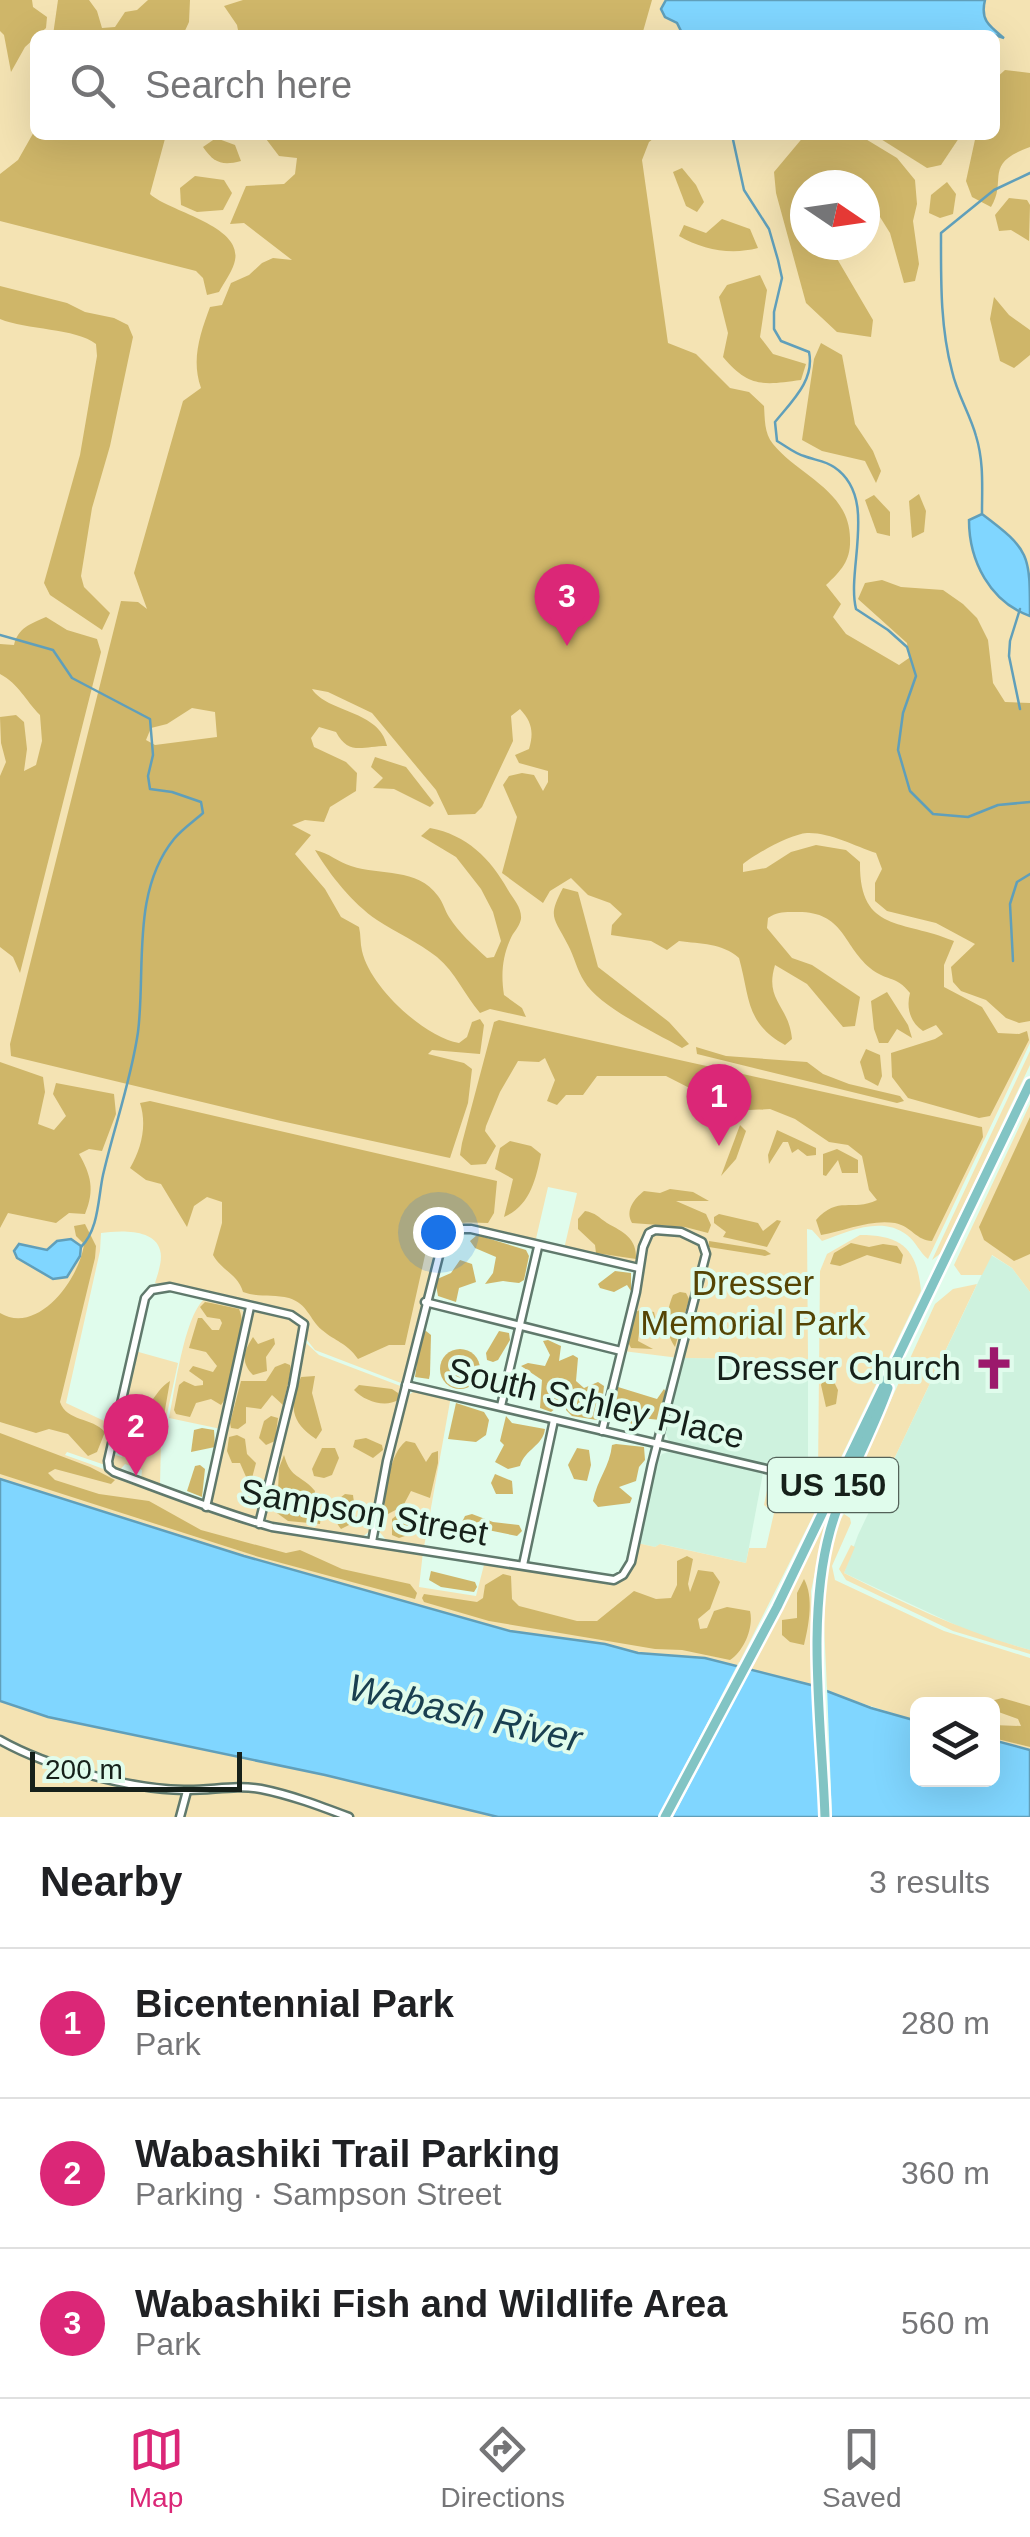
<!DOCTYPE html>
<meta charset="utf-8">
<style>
:root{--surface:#fff;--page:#f6f6f6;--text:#202124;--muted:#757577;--line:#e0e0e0;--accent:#db2777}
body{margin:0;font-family:Helvetica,sans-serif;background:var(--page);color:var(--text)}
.controls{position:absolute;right:30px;bottom:30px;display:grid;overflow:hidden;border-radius:15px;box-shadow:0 10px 40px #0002}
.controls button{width:90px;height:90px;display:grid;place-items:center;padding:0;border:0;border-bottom:2px solid var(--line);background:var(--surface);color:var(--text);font:50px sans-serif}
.compass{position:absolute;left:790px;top:170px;width:90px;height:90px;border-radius:50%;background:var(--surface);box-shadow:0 10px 40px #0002;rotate:103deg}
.scale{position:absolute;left:30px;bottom:25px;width:212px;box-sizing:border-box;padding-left:10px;border:5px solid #16201a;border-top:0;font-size:28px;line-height:35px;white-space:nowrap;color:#16201a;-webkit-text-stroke:8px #e0fcec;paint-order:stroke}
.you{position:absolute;left:438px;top:1232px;width:35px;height:35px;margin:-25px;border:8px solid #fff;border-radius:50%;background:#1a73e8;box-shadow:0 0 0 15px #1a73e833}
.badge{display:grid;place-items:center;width:65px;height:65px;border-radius:50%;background:var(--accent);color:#fff;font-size:32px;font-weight:700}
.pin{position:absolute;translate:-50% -82px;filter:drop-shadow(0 2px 5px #0008)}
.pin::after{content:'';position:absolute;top:52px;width:35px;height:30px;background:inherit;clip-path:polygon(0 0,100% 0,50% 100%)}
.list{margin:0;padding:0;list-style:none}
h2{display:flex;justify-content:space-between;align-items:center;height:130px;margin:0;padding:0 40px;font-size:42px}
h2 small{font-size:32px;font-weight:400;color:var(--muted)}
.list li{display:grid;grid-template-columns:65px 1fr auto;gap:30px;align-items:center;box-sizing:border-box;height:150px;padding:0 40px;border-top:2px solid var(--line)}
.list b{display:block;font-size:38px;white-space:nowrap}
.list p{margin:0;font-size:32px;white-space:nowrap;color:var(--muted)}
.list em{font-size:32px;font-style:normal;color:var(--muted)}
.icon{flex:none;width:55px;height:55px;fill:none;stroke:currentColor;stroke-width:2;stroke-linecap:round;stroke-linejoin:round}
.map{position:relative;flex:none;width:1030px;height:1817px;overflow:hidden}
.search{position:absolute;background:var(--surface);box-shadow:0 10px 40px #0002;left:30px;right:30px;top:30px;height:110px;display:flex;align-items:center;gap:25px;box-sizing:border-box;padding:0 35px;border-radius:15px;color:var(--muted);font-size:38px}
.sheet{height:580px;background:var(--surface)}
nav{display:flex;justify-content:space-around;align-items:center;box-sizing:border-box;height:140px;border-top:2px solid var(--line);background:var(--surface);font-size:28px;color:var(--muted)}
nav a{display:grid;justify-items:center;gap:5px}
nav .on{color:var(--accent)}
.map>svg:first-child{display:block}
.built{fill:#cef2de}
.green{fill:#f4e3b3;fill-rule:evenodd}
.forest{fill:#cfb669;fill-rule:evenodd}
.water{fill:#80d6ff;stroke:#609fba;stroke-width:2.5}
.pier{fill:#e0fcec}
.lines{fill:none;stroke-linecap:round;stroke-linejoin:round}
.stream{stroke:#609fba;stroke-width:2.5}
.street-casing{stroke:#60796c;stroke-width:11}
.primary-casing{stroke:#fff;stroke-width:14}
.street{stroke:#fff;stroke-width:6}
.primary{stroke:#82c4c4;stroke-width:9}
.labels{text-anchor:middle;stroke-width:8;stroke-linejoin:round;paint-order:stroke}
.shield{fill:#e0fcec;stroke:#536259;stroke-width:2.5}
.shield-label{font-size:32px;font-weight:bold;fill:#16201a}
.park-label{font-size:35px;fill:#554404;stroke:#e0fcec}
.poi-label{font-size:35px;fill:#16201a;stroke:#e0fcec;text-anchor:end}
.street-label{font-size:35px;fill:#16201a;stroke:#e0fcec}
.water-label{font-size:38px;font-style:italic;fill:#193f50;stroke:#e0fcec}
</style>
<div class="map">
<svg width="1030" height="1817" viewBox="0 0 1030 1817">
<rect width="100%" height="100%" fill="#e0fcec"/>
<g class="built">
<polygon points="991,1255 1012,1268 1030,1292 1030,1650 977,1635 844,1573 858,1535"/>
<polygon points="682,1358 808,1359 808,1472 797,1473 670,1443 665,1432"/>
<polygon points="669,1452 763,1473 746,1563 661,1544 655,1547 637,1543 654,1465 662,1454"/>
</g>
<g class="green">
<path d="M0 0H1030V1043L928 1259C920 1253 916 1242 907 1235 882 1215 846 1232 822 1241L812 1230 807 1229 808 1359 682 1358 707 1256C706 1226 671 1229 649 1230L643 1239 637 1266 564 1249 577 1193 548 1187 535 1243 471 1228 442 1234 406 1377 401 1383 315 1350 307 1340 305 1319 293 1312 155 1283C158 1273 163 1260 160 1250 154 1228 118 1231 101 1233L100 1251 66 1403 115 1426 105 1465 67 1452 65 1455C133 1478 199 1512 269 1529 319 1540 372 1544 423 1552L419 1587 476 1596 485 1561 606 1582C630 1576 632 1566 637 1543L655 1547 660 1544 746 1563 749 1548H766L774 1513 764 1505 770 1476 773 1474 790 1477 816 1491 819 1504 737 1667 705 1658 638 1653 605 1644 510 1631 244 1556 0 1479ZM35 35H995V135H35ZM805 185H865V245H805Z"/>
<polygon points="1030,1051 1030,1065 941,1253 932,1260"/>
<polygon points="1030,1104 1030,1292 1012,1268 992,1255 982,1275 961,1275 954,1265"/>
<polygon points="656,1233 677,1233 700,1243 704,1254 679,1358 623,1351 645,1248 651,1235"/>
<path d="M860 1235C902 1235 917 1249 921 1291L833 1474 822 1479 818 1473 820 1271 827 1254Z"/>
<polygon points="977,1284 886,1476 855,1497 850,1492 851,1487 935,1304 953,1289"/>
<path d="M204 1299 239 1306 246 1315 221 1429 169 1418C175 1389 184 1318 204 1299Z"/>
<polygon points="259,1311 297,1319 302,1324 302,1338 258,1520 214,1507 210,1498 251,1314"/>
<polygon points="305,1342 319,1355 403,1387 371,1530 361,1538 269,1524 264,1514"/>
<polygon points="135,1351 178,1363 161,1442 160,1485 141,1480 142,1470 125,1464 119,1471 111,1464 112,1454 122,1457 126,1443 117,1436"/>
<polygon points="417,1389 451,1396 424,1547 388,1542 377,1529 389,1461 406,1397"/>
<polygon points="828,1511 811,1591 814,1686 750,1671"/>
<path d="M844 1514 850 1518 851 1523 832 1566 835 1580 944 1631 1030 1658V1750L993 1740 992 1704H918L917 1721 827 1692C826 1642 815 1557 844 1514Z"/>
<path d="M851 1545 855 1547 844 1573C905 1604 964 1632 1030 1650V1654L953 1631 846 1580 839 1569Z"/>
<polygon points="0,1701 48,1717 325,1775 498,1817 0,1817"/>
</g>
<g class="forest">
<polygon points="0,0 32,0 33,7 47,17 46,28 25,47 11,72 4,35 0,31"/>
<polygon points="58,0 89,0 97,11 102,28 115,27 125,12 137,10 148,0 190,0 189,22 183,35 53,35"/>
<polygon points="243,0 652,0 642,35 239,35 237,25 224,6"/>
<path d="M1005 70 1030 73V147C982 164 1008 179 991 207L972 197 966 181 976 135H995V79Z"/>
<path d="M35 130V135H166L150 194C171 213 247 226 234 264 231 273 224 283 219 292L207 295 203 278 196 271 0 221V174L18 160Z"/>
<path d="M263 135H658L649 142 642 160 668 343 696 354 730 388 749 392 764 406C765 419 764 433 773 444 799 476 849 490 850 538 851 560 842 570 826 585L841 604 833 617 846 634 899 665 909 658 907 643 858 599 865 583 882 580 901 587 943 590 963 604 977 618 988 640 993 683 1005 702 1030 703V1021L1019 1023 1006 1018 986 1000 961 991 953 982 951 967 975 944 936 923 887 911 875 901V883L882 869 876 853C855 846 829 832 807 833 791 834 755 854 743 864V872L766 868 791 852 816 845 846 850 860 862C859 933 902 919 954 941L944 965V987L982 1007 998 1033 1019 1034 1027 1031 1029 1040 990 1116 979 1118 908 1098 892 1077 891 1053 935 1039 943 1034 936 1025 923 1031C910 1022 906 1008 910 993 896 975 885 981 870 968 842 944 844 912 798 912 786 912 778 911 768 918L767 928 792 958 812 965 860 997 855 1026 843 1027 807 984 775 965C764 1001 789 1005 792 1039L785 1045C745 1023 750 997 739 958 722 943 701 944 679 941L667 950 651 941 611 935 612 925 622 914 610 903 588 895 571 878 550 891 543 903 502 873 517 817 503 785 509 776 522 773 534 775 543 791 548 782V771L519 763 515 755 529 749C534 732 532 722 520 709L511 716 513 741 482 807 475 814 448 815 436 790 372 713 328 692 312 689C327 713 380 710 387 746 362 746 349 756 336 732L319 727 311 738 314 747 346 762 357 773 356 791 330 807 324 822 305 820 292 825 311 835 295 854 325 889 341 917 359 927C361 935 360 943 362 951 370 987 424 1037 459 1043L467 1037 472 1022 480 1019 484 1025 480 1054 432 1050 428 1054 464 1063 472 1069 468 1103 450 1158 281 1121 11 1056 10 1044 121 601 138 602 147 609 134 573 183 401 201 388C191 360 200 334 210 307L222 305 231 283 249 275 262 263 273 258 292 260 244 223 230 224 246 186 284 184 295 174 297 158 279 156ZM192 708 215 712 217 737 155 745 146 740 151 728 167 724Z"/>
<polygon points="805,135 859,135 897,158 915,180 917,204 913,221 919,264 915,281 904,283 890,233 865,193 865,185 849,185 839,180 831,185 805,185 805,245 829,245 873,320 871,337 837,332 806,303 776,193 774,172"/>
<polygon points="961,135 941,165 927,168 876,136"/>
<path d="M216 138 235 145 241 161C222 166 214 163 203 147Z"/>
<polygon points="682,168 696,185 704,202 697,212 686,206 673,172"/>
<polygon points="195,176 224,180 232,193 223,210 197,212 181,205 180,188"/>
<polygon points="947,182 956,194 953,214 940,218 929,213 931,195"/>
<polygon points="1009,198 1027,200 1030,205 1029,241 1011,230 999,231 995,215"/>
<path d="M722 219 750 229 758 248C731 255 703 250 679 236L684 225 706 233Z"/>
<path d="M760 275 767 290 760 337 773 354 806 364 801 380C764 385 749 388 723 357L728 333 719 297 727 285Z"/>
<path d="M0 286 67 303 85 312 114 318 128 325 133 337 110 446 92 508 81 576 84 587 110 613 102 630 50 595 44 583 80 455 97 356 96 344C76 328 26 330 0 319Z"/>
<polygon points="994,297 1009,315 1030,330 1030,355 1014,368 1000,361 990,319"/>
<polygon points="821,343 842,355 855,424 873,451 881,471 876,483 865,461 822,451 802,440 814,359"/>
<polygon points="919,494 926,511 924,532 912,538 909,501"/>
<polygon points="874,495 890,512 890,536 877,533 865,500"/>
<path d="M46 617 67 630 97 639 101 652 20 973 13 957 0 947V776L6 762 1 743 0 717 16 715 24 722 27 749 24 771 36 765 42 741 40 715C25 700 19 684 0 674V644L14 645C18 628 30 624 46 617Z"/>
<polygon points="375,757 406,767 434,803 430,807 394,789 373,788 383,778 371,767"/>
<path d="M430 828C467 835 490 858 508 890 514 900 522 908 521 919 519 928 513 932 510 940 502 958 501 976 504 995L522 1008 526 1017 490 1009 480 1013C464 994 456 973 437 957 418 942 397 933 377 920 352 903 330 875 315 850 329 853 338 862 351 866 381 876 417 867 438 896 443 902 445 911 449 917 459 933 473 945 487 958L494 957 501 941 493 912 481 889 456 857 421 836Z"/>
<path d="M563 888 578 892 598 967 669 1022 689 1044 682 1048C655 1032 600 1008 584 981 577 970 574 956 568 945 554 917 547 918 563 888Z"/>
<polygon points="887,992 908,1025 912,1038 897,1029 888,1043 879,1043 874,1029 871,1001"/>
<path d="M499 1020 982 1127 983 1137 932 1241C917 1241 911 1226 895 1223 870 1219 845 1231 821 1235L816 1220C838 1195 852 1212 877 1200L869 1190 862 1156 848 1145 829 1142 795 1119 770 1109 749 1110 713 1100 666 1076H597L583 1095H566L557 1105 547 1101 555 1080 545 1058 539 1062 518 1061 500 1092 486 1126 485 1131 496 1146 486 1164 471 1165 460 1155 462 1143 494 1022Z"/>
<polygon points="696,1047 726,1056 807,1062 823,1074 849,1084 900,1096 904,1101 897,1103 697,1054"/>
<polygon points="866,1049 880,1055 882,1076 878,1086 865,1079 860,1062"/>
<path d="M0 1062 43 1077 45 1092 38 1124 54 1130 66 1116 53 1094 56 1083 114 1094 116 1114 102 1151 89 1149 79 1154C91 1175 95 1190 85 1214L69 1213 56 1223 8 1213 0 1228Z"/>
<path d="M150 1101 497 1181 494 1213 488 1223C463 1222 442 1220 428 1242L405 1345H389L358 1359C346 1342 336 1342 322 1330 309 1319 308 1304 289 1298 273 1294 259 1298 243 1292 238 1274 222 1271 213 1255L222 1223V1202L207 1197 194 1206 187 1227 161 1184 146 1180 130 1168C142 1148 147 1124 140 1103Z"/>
<polygon points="1030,1117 1030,1254 1014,1261 984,1240 979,1227"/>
<polygon points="740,1125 746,1131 736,1159 721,1176"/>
<polygon points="777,1130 816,1148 816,1155 807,1156 798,1149 792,1153 788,1142 783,1142 769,1164 768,1155"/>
<path d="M510 1141 531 1146 541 1154C536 1179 530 1206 504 1217L513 1179 495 1169 500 1148Z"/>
<polygon points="837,1149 858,1160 858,1173 842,1173 838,1160 826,1176 823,1175 823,1154"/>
<path d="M670 1189 693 1192 709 1201H676L706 1214 711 1225 708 1233 685 1227 632 1223C625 1210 634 1199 644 1191L660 1193Z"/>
<path d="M585 1211C596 1213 598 1217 607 1223 623 1232 637 1238 636 1259L596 1253 595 1245 578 1229V1219Z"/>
<polygon points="719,1214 758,1223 763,1231 777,1220 781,1221 767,1247 723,1237 726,1232 714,1223 714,1217"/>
<path d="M85 1224 96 1246 95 1258 60 1402C67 1422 92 1417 105 1432L97 1452 88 1456 68 1434 49 1429 36 1433 0 1422V1313C38 1336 80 1278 84 1244L76 1236 74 1226Z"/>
<polygon points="477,1235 526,1250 529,1256 524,1280 519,1283 503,1281 485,1284 493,1273 496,1257 475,1248 470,1241"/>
<polygon points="709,1241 765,1250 771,1254 765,1256 715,1248 709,1247"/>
<polygon points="851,1243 869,1247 883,1244 897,1246 903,1255 901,1264 867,1255 840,1266 830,1264 834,1253"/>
<polygon points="460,1260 472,1264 476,1282 459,1288 456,1302 438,1296 435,1280 451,1273"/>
<polygon points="615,1271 631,1273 631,1291 627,1285 614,1292 600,1288 598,1284"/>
<path d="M680 1292 686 1293 689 1299 675 1347C664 1332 666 1311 673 1295Z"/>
<path d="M211 1303 239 1309C249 1329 230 1377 225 1399L221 1405 211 1399 196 1403 190 1417 176 1414 174 1410 179 1385 184 1381 195 1386 203 1385V1381L189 1371 193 1366 213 1372 217 1366 206 1352 189 1348 198 1318H202L212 1330H219L222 1323 220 1319 207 1317 200 1307 205 1302Z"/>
<polygon points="640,1310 654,1312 656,1321 639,1333 638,1341 653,1349 631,1348 627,1340 635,1312"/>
<polygon points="426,1331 431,1335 430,1374 429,1379 415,1377 421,1333"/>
<polygon points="499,1331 509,1333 510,1340 498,1360 493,1362 487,1360 486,1353"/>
<path d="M253 1337 258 1344 274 1338 275 1344 266 1357 267 1371 253 1375C240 1362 244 1351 253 1337Z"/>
<polygon points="548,1340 561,1346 559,1361 573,1355 578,1358 576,1381 584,1388 598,1382 604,1386 601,1415 597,1420 572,1416 566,1410 568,1389 563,1386 556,1408 551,1412 540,1408 542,1380 521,1366 528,1363 545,1366 550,1355 543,1341"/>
<circle cx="460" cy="1369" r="20"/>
<polygon points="285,1363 290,1365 291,1370 283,1405 272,1395 261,1409 246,1407 246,1423 238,1429 231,1428 230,1423 241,1381 266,1381 275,1367"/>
<path d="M315 1376 312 1393 322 1430 316 1439C290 1422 289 1405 301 1377Z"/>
<polygon points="824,1376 832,1378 838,1390 836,1404 826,1407 821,1385"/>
<path d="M170 1381 160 1438 139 1445 126 1434 125 1419C148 1419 152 1392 170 1381Z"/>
<path d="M359 1385 392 1389 398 1393V1400C385 1408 364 1401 354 1390Z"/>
<polygon points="618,1387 657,1399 664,1389 666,1392 660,1420 641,1418 631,1424 627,1415 614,1414"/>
<polygon points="456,1403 484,1412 489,1420 486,1435 476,1442 448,1439"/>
<polygon points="271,1416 278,1418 275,1441 266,1445 259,1438 264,1421"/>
<path d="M506 1416 512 1423 545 1429C543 1446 525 1449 520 1466L508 1469 495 1462 504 1445 500 1441Z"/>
<polygon points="202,1428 214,1430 215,1447 191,1452 194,1430"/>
<polygon points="0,1433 90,1467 115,1480 111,1484 55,1469 48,1473 55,1480 99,1494 149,1501 201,1530 286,1553 300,1550 342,1569 410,1584 417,1593 415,1599 259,1557 0,1474"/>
<polygon points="237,1435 245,1439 247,1454 256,1463 252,1478 247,1479 240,1463 232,1463 227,1451 229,1437"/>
<polygon points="366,1438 382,1445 383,1450 373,1458 353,1447 355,1440"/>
<path d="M406 1441 415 1443 426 1462 432 1453 438 1451V1463L430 1498 411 1491 403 1506 388 1514 384 1512C386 1491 389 1454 406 1441Z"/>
<path d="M616 1444 644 1447 645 1460 639 1467 636 1481 619 1487 632 1498 630 1503 598 1507 593 1501C597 1480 610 1466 612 1445Z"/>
<polygon points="322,1448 335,1448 339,1458 332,1475 324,1478 314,1476 312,1469"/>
<polygon points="577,1448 589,1450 591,1465 587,1481 574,1479 568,1465"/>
<path d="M284 1455C291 1480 301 1474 315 1491L313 1503 321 1515 320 1524 288 1521 277 1513 279 1468Z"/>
<polygon points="200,1465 205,1469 202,1497 187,1491 195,1466"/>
<polygon points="495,1474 512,1481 513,1494 496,1494 491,1483"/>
<path d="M345 1494 353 1495 355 1510 351 1524 341 1529C331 1517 331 1504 345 1494Z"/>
<polygon points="472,1514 493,1522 519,1525 522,1531 517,1536 483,1529 470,1536 464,1532 461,1524 465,1516"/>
<polygon points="397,1515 410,1517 419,1522 420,1531 399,1538 392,1535 392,1519"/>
<path d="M687 1556 693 1559 688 1584 690 1592 698 1570 713 1572 720 1582 710 1609 698 1619 700 1629 707 1628 714 1611 727 1607 750 1611C754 1627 744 1651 730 1660L682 1650 655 1649 489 1621 424 1602 422 1598 424 1594 477 1602 483 1598 485 1585 503 1574 511 1576 512 1599 519 1606 577 1621H597L634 1591 656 1599 671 1598 677 1585V1561Z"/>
<polygon points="431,1571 475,1582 477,1587 474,1592 441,1587 429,1580"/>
<path d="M804 1579C814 1597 809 1625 804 1645L790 1642 782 1635V1620L797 1618V1593Z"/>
<polygon points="1002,1698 1030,1706 1030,1747 993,1738 993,1725 1021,1726 1018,1719 993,1710 991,1701"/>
</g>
<g class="water">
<path d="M666 0H985C980 20 989 26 1004 38L995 35H683L677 23 665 17 661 9Z"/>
<path d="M982 514C1030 550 1030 554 1030 616 990 602 969 561 969 520Z"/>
<polygon points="71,1239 81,1246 80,1256 67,1277 53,1279 17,1258 14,1251 19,1244 47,1250 57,1241"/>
<polygon points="0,1479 244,1556 510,1631 605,1644 638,1653 705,1658 811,1685 871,1708 917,1721 918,1780 992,1780 993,1740 1030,1750 1030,1817 498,1817 325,1775 48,1717 0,1701"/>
</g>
<g class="pier">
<polygon points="739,1662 752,1666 673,1817 658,1817"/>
<polygon points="814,1681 827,1687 832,1817 819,1817"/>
</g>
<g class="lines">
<g class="stream">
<path d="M732 135 744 190 769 229 778 260 782 278 774 312V329L781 341 809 352C815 380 792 401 775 422L777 441C786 446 794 453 804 456 814 460 826 461 834 467 879 497 846 568 856 609L888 630 907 647 916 676 903 713 898 750 910 791 933 814 968 817 998 805 1030 802"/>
<path d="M982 513C982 487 984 462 976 436 970 414 957 394 952 371 940 326 941 279 941 233L994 190 1030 173"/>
<path d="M0 635 53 650 72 678 150 719 153 755 148 776 150 789 172 792 201 802 203 813C194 821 182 829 174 839 131 892 146 969 138 1032 131 1081 114 1127 103 1175 98 1198 99 1229 81 1247"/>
<polyline points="1020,709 1009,656 1010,641 1020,609"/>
<polyline points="1013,961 1010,904 1017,882 1030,874"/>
</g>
<g class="street-casing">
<g id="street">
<polyline points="425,1302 621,1351"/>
<polyline points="406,1385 792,1475 841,1497"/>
<polyline points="501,1406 538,1247"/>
<polyline points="206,1507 250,1307"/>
<path d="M259 1524 293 1386 304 1324 291 1315 170 1287 152 1290 145 1298 108 1461 109 1468 114 1472C166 1491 218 1512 272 1527L614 1580 623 1575 631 1562 652 1464 706 1254 702 1242 681 1232 655 1230 649 1233 643 1247 636 1292 602 1431"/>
<polyline points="372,1542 387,1461 444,1236 454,1229 471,1229 639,1268"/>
<polyline points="523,1565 554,1420"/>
<path d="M0 1740C48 1767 129 1789 184 1790 210 1791 235 1784 261 1789 291 1795 320 1806 349 1817"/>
<polyline points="180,1817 187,1791"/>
</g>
</g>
<g class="primary-casing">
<g id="primary">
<polyline points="665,1817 777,1607 1030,1083"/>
<path d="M825 1817C822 1727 806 1618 830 1531 844 1481 871 1436 888 1388"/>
</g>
</g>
<use href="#street" class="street"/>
<use href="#primary" class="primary"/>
</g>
<defs>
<g id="church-bare" transform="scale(3.45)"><path d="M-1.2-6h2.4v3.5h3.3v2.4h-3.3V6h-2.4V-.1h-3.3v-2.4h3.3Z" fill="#9c196c" stroke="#e0fcec" stroke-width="2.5" paint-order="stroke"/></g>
</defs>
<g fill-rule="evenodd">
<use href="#church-bare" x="994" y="1368"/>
</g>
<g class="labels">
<rect class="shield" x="768" y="1458" width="130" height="54" rx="8"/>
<g class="shield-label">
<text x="833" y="1496">US 150</text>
</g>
<g class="park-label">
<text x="753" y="1295">Dresser<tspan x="753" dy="40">Memorial Park</tspan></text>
</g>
<g class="poi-label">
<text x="961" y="1380">Dresser Church</text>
</g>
<g class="street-label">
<text transform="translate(596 1403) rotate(13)" y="12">South Schley Place</text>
<text transform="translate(364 1512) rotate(10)" y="12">Sampson Street</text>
</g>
<g class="water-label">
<text transform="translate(465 1713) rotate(13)" y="13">Wabash River</text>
</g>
</g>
</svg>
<div class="controls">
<button><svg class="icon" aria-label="layers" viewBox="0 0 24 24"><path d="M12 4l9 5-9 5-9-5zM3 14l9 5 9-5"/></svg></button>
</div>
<svg class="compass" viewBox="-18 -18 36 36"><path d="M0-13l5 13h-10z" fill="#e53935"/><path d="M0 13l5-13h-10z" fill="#757577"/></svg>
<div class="scale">200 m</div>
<div class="you"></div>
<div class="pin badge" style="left:719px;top:1146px">1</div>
<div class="pin badge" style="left:136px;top:1476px">2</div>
<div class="pin badge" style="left:567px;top:646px">3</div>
<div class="search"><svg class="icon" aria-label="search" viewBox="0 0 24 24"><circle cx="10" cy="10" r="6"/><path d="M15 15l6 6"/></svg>Search here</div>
</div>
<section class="sheet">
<h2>Nearby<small>3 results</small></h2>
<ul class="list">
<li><span class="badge">1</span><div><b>Bicentennial Park</b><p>Park</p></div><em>280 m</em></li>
<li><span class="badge">2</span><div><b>Wabashiki Trail Parking</b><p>Parking · Sampson Street</p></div><em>360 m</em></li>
<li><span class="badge">3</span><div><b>Wabashiki Fish and Wildlife Area</b><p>Park</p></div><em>560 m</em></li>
</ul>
</section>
<nav>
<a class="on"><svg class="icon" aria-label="map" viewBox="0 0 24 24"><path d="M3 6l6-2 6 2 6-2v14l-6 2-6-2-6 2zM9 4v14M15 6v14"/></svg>Map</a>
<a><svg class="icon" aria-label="directions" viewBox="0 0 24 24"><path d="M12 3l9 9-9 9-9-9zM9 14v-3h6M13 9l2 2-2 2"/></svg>Directions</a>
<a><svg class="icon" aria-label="saved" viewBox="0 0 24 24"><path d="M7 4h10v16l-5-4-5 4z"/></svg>Saved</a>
</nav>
